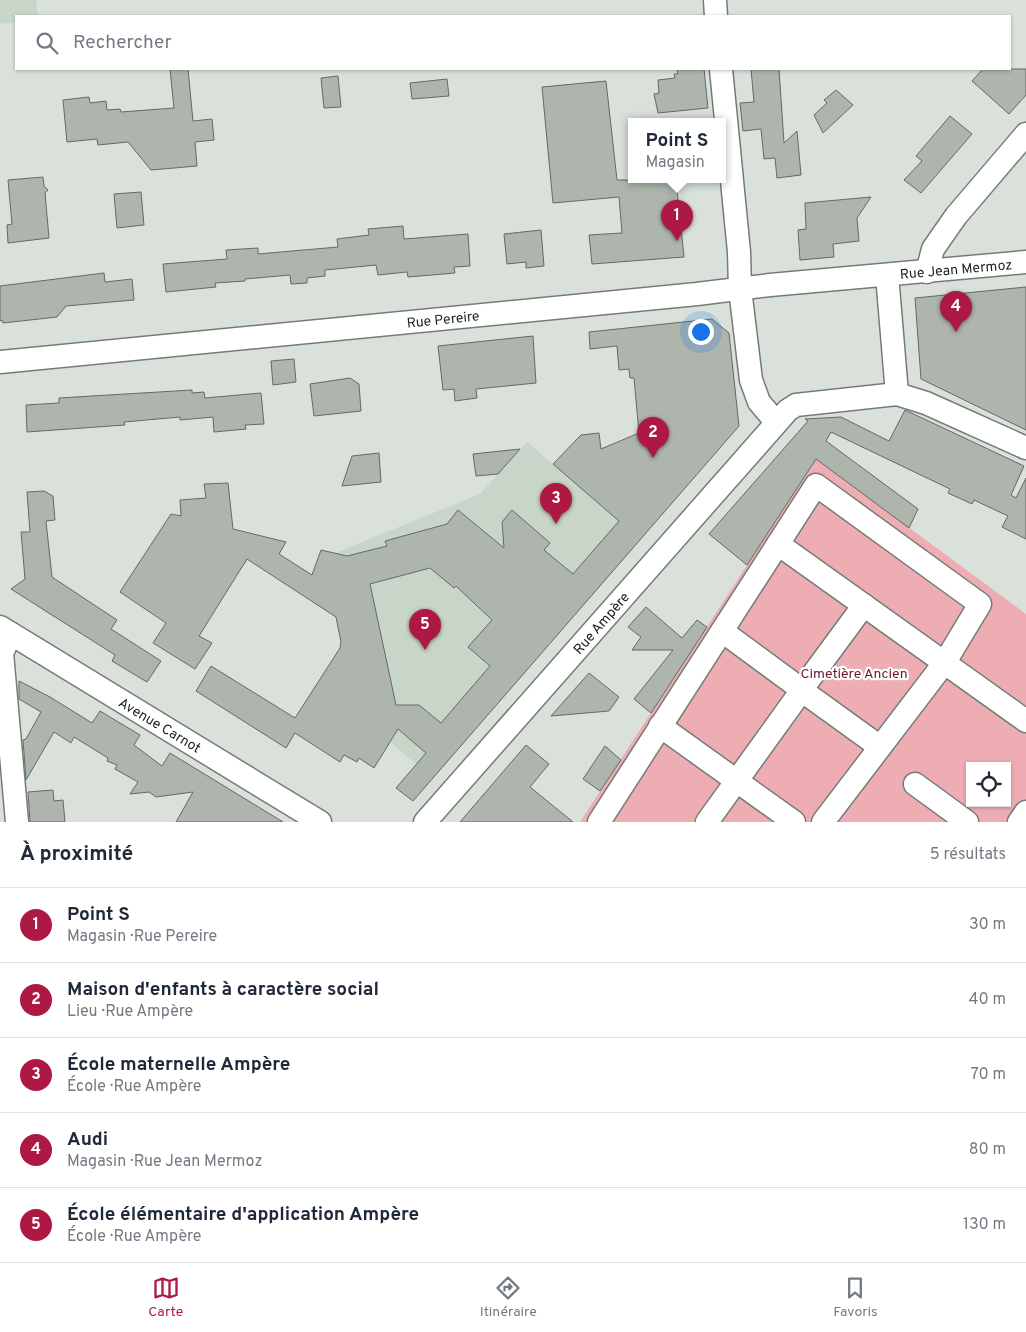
<!DOCTYPE html>
<html lang="fr">
<meta charset="utf-8">
<style>
:root{--surface:#fff;--page:#f2f2f3;--text:#1f2937;--muted:#747a83;--line:#e0e1e3;--accent:#ad1942}
body{margin:0;font-family:Overpass,sans-serif;background:var(--page);color:var(--text)}
.controls{position:absolute;right:15px;bottom:15px;display:grid;overflow:hidden;border-radius:0px;box-shadow:0 1px 4px #0004}
.controls button{width:45px;height:45px;display:grid;place-items:center;padding:0;border:0;border-bottom:1px solid var(--line);background:var(--surface);color:var(--text);font:25px sans-serif}
.you{position:absolute;left:700px;top:331px;width:18px;height:18px;margin:-12px;border:4px solid #fff;border-radius:50%;background:#1a73e8;box-shadow:0 0 0 8px #1a73e833}
.badge{display:grid;place-items:center;width:32px;height:32px;border-radius:50%;background:var(--accent);color:#fff;font-size:16px;font-weight:700}
.pin{position:absolute;translate:-50% -41px;filter:drop-shadow(0 1px 2px #0008)}
.pin::after{content:'';position:absolute;top:26px;width:18px;height:15px;background:inherit;clip-path:polygon(0 0,100% 0,50% 100%)}
.popup{position:absolute;left:628px;top:118px;width:98px;height:65px;box-sizing:border-box;display:grid;place-content:center;border-radius:0px;background:var(--surface);filter:drop-shadow(0 1px 4px #0005);font-size:16px;white-space:nowrap;color:var(--muted)}
.popup b{font-size:19px;color:var(--text)}
.popup::after{content:'';position:absolute;left:50%;top:100%;margin-left:-10px;border:10px solid transparent;border-top-color:var(--surface)}
.list{margin:0;padding:0;list-style:none}
h2{display:flex;justify-content:space-between;align-items:center;height:65px;margin:0;padding:0 20px;font-size:21px}
h2 small{font-size:16px;font-weight:400;color:var(--muted)}
.list li{display:grid;grid-template-columns:32px 1fr auto;gap:15px;align-items:center;box-sizing:border-box;height:75px;padding:0 20px;border-top:1px solid var(--line)}
.list b{display:block;font-size:19px;white-space:nowrap}
.list p{margin:0;font-size:16px;white-space:nowrap;color:var(--muted)}
.list em{font-size:16px;font-style:normal;color:var(--muted)}
.icon{flex:none;width:28px;height:28px;fill:none;stroke:currentColor;stroke-width:2;stroke-linecap:round;stroke-linejoin:round}
.map{position:relative;flex:none;width:1026px;height:822px;overflow:hidden}
.search{position:absolute;background:var(--surface);box-shadow:0 1px 4px #0004;left:15px;right:15px;top:15px;height:55px;display:flex;align-items:center;gap:12px;box-sizing:border-box;padding:0 18px;border-radius:0px;color:var(--muted);font-size:19px}
.sheet{height:440px;background:var(--surface)}
nav{display:flex;justify-content:space-around;align-items:center;box-sizing:border-box;height:70px;border-top:1px solid var(--line);background:var(--surface);font-size:14px;color:var(--muted)}
nav a{display:grid;justify-items:center;gap:2px}
nav .on{color:var(--accent)}
.map>svg:first-child{display:block}
.built{fill:#c8d6c9}
.green{fill:#edadb3;fill-rule:evenodd}
.building{fill:#adb5ad;stroke:#636a64;fill-rule:evenodd}
.lines{fill:none;stroke-linecap:round;stroke-linejoin:round}
.minor-casing{stroke:#747c75;stroke-width:25}
.minor{stroke:#fff;stroke-width:22}
.labels{text-anchor:middle;stroke-width:4.5;stroke-linejoin:round;paint-order:stroke}
.street-label{font-size:14px;fill:#1d211e;stroke:#fff}
.park-label{font-size:14px;fill:#69192a;stroke:#fff}
</style>
<div class="map">
<svg width="1026" height="822" viewBox="0 0 1026 822">
<rect width="100%" height="100%" fill="#d9e1da"/>
<g class="built">
<polygon points="0,0 36,0 38,16 16,16 16,22 0,24"/>
<polygon points="527,442 641,539 434,777 402,753 367,718 335,553 480,494"/>
</g>
<path class="green" d="M816 459 1026 614V822H580ZM970 766H1007V803H970Z"/>
<g class="building">
<polygon points="170,69 188,69 193,121 212,119 214,140 195,142 197,166 151,170 128,142 98,145 97,139 67,142 63,100 89,97 90,103 106,101 107,110 120,109 121,112 174,108"/>
<polygon points="677,69 704,69 708,108 658,113 654,94 659,93 658,80 675,78 674,74 678,74"/>
<polygon points="751,69 779,69 784,143 797,131 801,175 777,178 775,158 764,159 761,129 743,131 740,103 754,102"/>
<polygon points="983,69 1026,69 1026,95 1009,114 972,81"/>
<polygon points="338,76 341,107 324,108 321,78"/>
<polygon points="447,79 449,96 412,99 410,83"/>
<polygon points="606,81 617,180 676,180 684,257 592,264 589,235 622,233 619,197 553,203 542,87"/>
<polygon points="836,90 853,105 823,133 814,115 827,103 824,100"/>
<polygon points="950,116 972,134 921,193 904,180 922,161 916,156"/>
<polygon points="43,177 44,186 48,190 45,193 49,238 8,243 7,225 12,224 8,180"/>
<polygon points="141,192 144,225 117,228 114,194"/>
<polygon points="871,197 857,218 859,241 833,244 834,257 800,260 798,230 806,229 805,203"/>
<polygon points="403,226 404,239 468,234 470,266 454,267 455,273 408,277 407,272 378,275 376,265 325,270 325,276 307,278 307,283 291,284 290,275 245,279 245,281 215,283 216,287 166,292 163,264 227,259 226,250 258,248 258,254 338,247 337,239 369,235 368,229"/>
<polygon points="541,230 544,266 526,268 526,262 507,264 504,234"/>
<polygon points="104,273 105,282 132,279 134,300 66,306 57,317 3,323 2,320 0,321 0,286"/>
<polygon points="1026,287 1026,430 921,379 915,298"/>
<path d="M712 319 729 333 739 426 413 801 396 788 426 753 398 729 374 768 359 758 357 762 344 755 340 762 295 733 286 748 196 691 211 666 295 718 340 648 341 642 336 617 247 559 199 636 212 643 195 669 153 643 166 623 120 592 171 514 181 516 180 500 206 498 204 484 228 483 233 529 286 542 279 554 312 575 321 550 347 556 387 546 385 541 447 524 458 510 504 548 502 522 512 510 550 543 544 550 573 574 619 521 553 464 581 435 599 433 601 449 639 433 634 378H630L629 369 619 370 617 346 590 349 589 332ZM430 568 454 588 456 586 492 620 468 647 490 666 441 723 419 705H396L370 584Z"/>
<polygon points="533,336 536,383 476,389 477,398 455,401 454,389 443,390 438,346"/>
<polygon points="294,359 296,382 273,385 271,361"/>
<polygon points="350,378 359,384 361,411 314,416 310,384"/>
<polygon points="192,390 192,393 204,392 205,398 261,393 264,424 245,425 246,429 214,432 213,417 180,420 180,417 124,422 125,425 27,432 26,405 59,403 59,398"/>
<polygon points="905,410 1024,466 1011,495 1016,498 1026,478 1026,539 1002,527 1008,516 974,500 972,504 948,493 950,489 831,432 826,441 918,509 909,528 816,459 747,565 709,534 808,421 805,419 841,417 889,441"/>
<polygon points="520,449 498,474 476,476 473,454"/>
<polygon points="379,453 381,482 342,486 352,456"/>
<polygon points="44,491 53,496 55,520 46,521 52,577 117,620 111,629 161,661 147,682 112,661 115,655 11,589 25,579 21,532 30,532 27,492"/>
<polygon points="646,607 682,638 697,620 707,627 651,713 634,699 673,650 632,650 641,637 628,627"/>
<polygon points="589,673 619,697 609,711 551,716"/>
<polygon points="19,681 50,697 92,723 100,711 140,735 134,745 162,766 170,753 283,822 176,822 193,792 156,797 149,792 130,794 138,782 115,769 117,765 107,761 108,758 74,737 71,743 54,732 26,780 23,740 26,739 41,712 19,699"/>
<polygon points="526,745 549,764 530,787 573,822 460,822"/>
<polygon points="605,746 621,760 600,791 583,779"/>
<polygon points="53,790 54,801 63,800 65,822 30,822 28,792"/>
</g>
<g class="lines">
<g class="minor-casing">
<g id="minor">
<polyline points="715,0 716,16"/>
<polyline points="721,69 739,252 740,289 751,380 759,402 776,422"/>
<polyline points="927,272 933,249 956,216 1026,134"/>
<polyline points="887,275 897,394"/>
<polyline points="0,362 697,294 770,285 1026,262"/>
<polyline points="778,544 1026,721"/>
<polyline points="0,627 320,822"/>
<polyline points="722,631 794,684"/>
<polyline points="11,634 2,653 17,822"/>
<polyline points="808,681 864,605"/>
<polyline points="808,695 880,747"/>
<polyline points="660,726 794,822"/>
<polyline points="915,784 967,822"/>
<polyline points="425,822 788,410 796,405 897,394 926,403 1026,448"/>
<polyline points="599,822 816,485 980,604 945,662 823,822"/>
<polyline points="707,822 797,697"/>
<polyline points="1019,822 1026,812"/>
</g>
</g>
<use href="#minor" class="minor"/>
</g>
<g class="labels">
<g class="street-label">
<text transform="translate(956 269) rotate(-5)" y="5">Rue Jean Mermoz</text>
<text transform="translate(443 319) rotate(-6)" y="5">Rue Pereire</text>
<text transform="translate(601 623) rotate(-49)" y="5">Rue Ampère</text>
<text transform="translate(160 725) rotate(31)" y="5">Avenue Carnot</text>
</g>
<g class="park-label">
<text x="854" y="678">Cimetière Ancien</text>
</g>
</g>
</svg>
<div class="controls">
<button><svg class="icon" aria-label="locate" viewBox="0 0 24 24"><circle cx="12" cy="12" r="6"/><path d="M12 2v4M12 18v4M2 12h4M18 12h4"/></svg></button>
</div>
<div class="you"></div>
<div class="pin badge" style="left:677px;top:241px">1</div>
<div class="popup"><b>Point S</b>Magasin</div>
<div class="pin badge" style="left:653px;top:458px">2</div>
<div class="pin badge" style="left:556px;top:524px">3</div>
<div class="pin badge" style="left:956px;top:332px">4</div>
<div class="pin badge" style="left:425px;top:650px">5</div>
<div class="search"><svg class="icon" aria-label="search" viewBox="0 0 24 24"><circle cx="10" cy="10" r="6"/><path d="M15 15l6 6"/></svg>Rechercher</div>
</div>
<section class="sheet">
<h2>À proximité<small>5 résultats</small></h2>
<ul class="list">
<li><span class="badge">1</span><div><b>Point S</b><p>Magasin · Rue Pereire</p></div><em>30 m</em></li>
<li><span class="badge">2</span><div><b>Maison d'enfants à caractère social</b><p>Lieu · Rue Ampère</p></div><em>40 m</em></li>
<li><span class="badge">3</span><div><b>École maternelle Ampère</b><p>École · Rue Ampère</p></div><em>70 m</em></li>
<li><span class="badge">4</span><div><b>Audi</b><p>Magasin · Rue Jean Mermoz</p></div><em>80 m</em></li>
<li><span class="badge">5</span><div><b>École élémentaire d'application Ampère</b><p>École · Rue Ampère</p></div><em>130 m</em></li>
</ul>
</section>
<nav>
<a class="on"><svg class="icon" aria-label="map" viewBox="0 0 24 24"><path d="M3 6l6-2 6 2 6-2v14l-6 2-6-2-6 2zM9 4v14M15 6v14"/></svg>Carte</a>
<a><svg class="icon" aria-label="directions" viewBox="0 0 24 24"><path d="M12 3l9 9-9 9-9-9zM9 14v-3h6M13 9l2 2-2 2"/></svg>Itinéraire</a>
<a><svg class="icon" aria-label="saved" viewBox="0 0 24 24"><path d="M7 4h10v16l-5-4-5 4z"/></svg>Favoris</a>
</nav>
